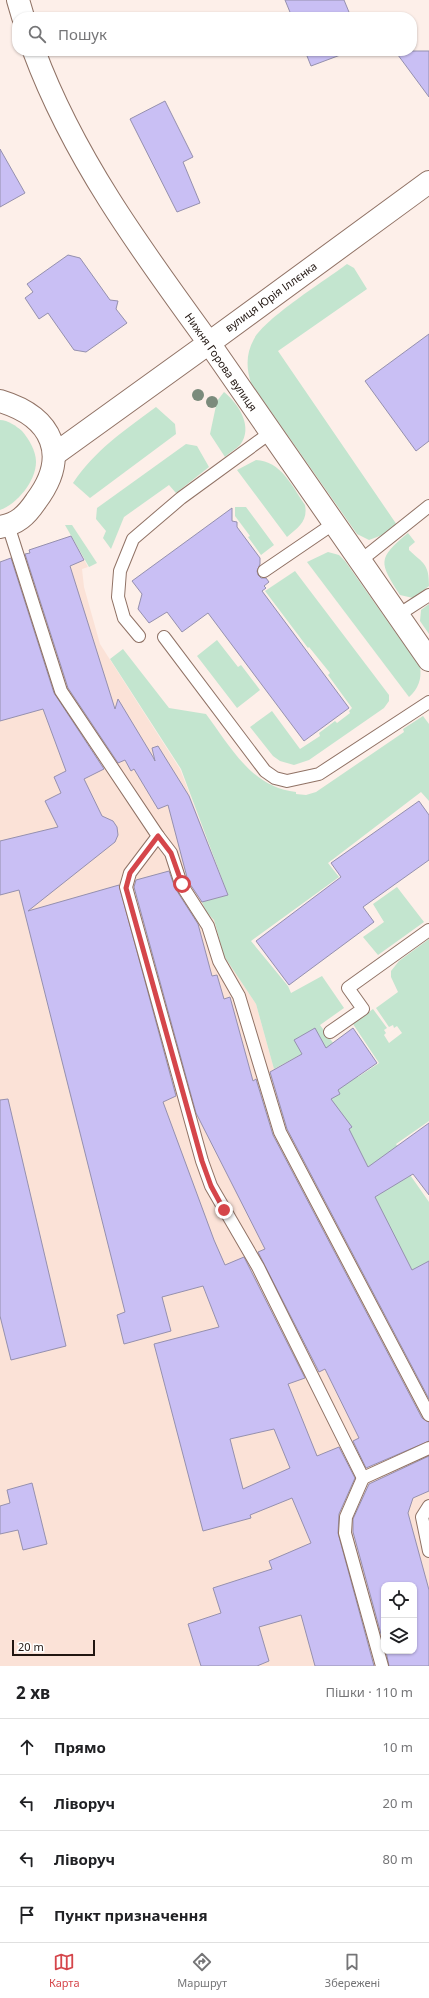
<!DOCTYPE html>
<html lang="uk">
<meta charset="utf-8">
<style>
:root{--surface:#fff;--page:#f6f6f6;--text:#202124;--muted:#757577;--line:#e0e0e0;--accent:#d5464b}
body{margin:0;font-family:"Noto Sans",sans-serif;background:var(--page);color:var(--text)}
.controls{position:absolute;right:12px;bottom:12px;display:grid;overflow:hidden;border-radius:8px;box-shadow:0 1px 3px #0004}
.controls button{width:36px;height:36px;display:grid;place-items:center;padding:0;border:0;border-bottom:1px solid var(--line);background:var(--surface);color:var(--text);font:20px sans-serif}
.scale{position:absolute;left:12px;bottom:10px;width:83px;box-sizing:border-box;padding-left:4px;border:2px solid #211611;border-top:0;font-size:11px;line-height:14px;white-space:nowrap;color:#211611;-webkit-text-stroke:3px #fff;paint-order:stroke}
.stop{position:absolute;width:12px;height:12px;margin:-9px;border:3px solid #d5464b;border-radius:50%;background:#fff}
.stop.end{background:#d5464b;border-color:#fff;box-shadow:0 1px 4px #0008}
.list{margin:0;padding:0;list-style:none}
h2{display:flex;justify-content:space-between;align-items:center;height:52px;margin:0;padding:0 16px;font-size:17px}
h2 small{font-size:13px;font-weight:400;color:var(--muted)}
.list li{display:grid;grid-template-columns:26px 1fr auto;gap:12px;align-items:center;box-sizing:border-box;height:56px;padding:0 16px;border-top:1px solid var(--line)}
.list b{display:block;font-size:15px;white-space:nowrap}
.list em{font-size:13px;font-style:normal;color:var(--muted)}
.icon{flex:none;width:22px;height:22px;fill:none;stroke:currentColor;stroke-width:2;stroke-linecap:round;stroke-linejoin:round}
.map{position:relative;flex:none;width:429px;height:1666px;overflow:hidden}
.search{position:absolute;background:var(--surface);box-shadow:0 1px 3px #0004;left:12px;right:12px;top:12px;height:44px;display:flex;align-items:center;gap:10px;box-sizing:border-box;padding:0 14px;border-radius:16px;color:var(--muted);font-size:15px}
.sheet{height:276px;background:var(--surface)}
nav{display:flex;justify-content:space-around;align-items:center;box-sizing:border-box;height:56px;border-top:1px solid var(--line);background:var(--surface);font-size:11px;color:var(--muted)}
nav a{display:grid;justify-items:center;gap:2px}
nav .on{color:var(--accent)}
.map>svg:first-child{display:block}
.built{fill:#fbe2d7;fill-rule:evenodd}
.green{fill:#c3e5cf}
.building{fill:#c9bff4;stroke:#9590ae;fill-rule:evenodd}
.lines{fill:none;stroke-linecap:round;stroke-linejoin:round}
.service-casing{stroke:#907265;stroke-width:14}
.minor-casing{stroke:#907265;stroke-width:24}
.tertiary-casing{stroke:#907265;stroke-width:24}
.service{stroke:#fff;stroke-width:12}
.minor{stroke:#fff;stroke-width:22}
.tertiary{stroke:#fff;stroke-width:22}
.tree{fill:#7b8b7c}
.route{stroke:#d5464b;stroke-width:5}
.labels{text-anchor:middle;stroke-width:3;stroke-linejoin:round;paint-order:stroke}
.street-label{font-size:11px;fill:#211611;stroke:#fff}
</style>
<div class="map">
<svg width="429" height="1666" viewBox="0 0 429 1666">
<rect width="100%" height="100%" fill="#fdefe9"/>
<path class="built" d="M71 536 88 567 82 569 84 587 100 644 180 769 228 895 202 902 206 912 214 920 224 956 256 1004 274 1069 300 1055 408 1262 429 1319V1666H0V562L6 577 23 572 36 567 29 550ZM384 1585H414V1651H384Z"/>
<g class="green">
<path d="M347 264 354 268 367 289 278 351 397 525 385 534 369 540 357 534 251 383C246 368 246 353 254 339 265 318 326 280 347 264Z"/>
<path d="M224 392C238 403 254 427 240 445 236 449 229 453 225 457L210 434 217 401Z"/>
<path d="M156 407 175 424 176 434 90 498 73 483C95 450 125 430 156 407Z"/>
<path d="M0 420C8 420 16 426 22 431 29 439 36 451 36 462 36 481 17 504 0 510Z"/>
<polygon points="186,444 197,446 209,467 176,493 169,485 124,517 111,549 103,538 106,531 96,519 97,508"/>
<path d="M256 460C281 461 292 486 305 505 308 521 299 527 287 537L237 470Z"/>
<polygon points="235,507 246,507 274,545 261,555 248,537 250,536 235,516"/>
<polygon points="65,525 72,525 97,563 89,567"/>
<path d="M408 533 415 542 409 547V550C424 564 429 564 429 586L413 598 400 595C379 562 377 559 408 533Z"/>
<path d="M328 552 339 555 345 561 420 667C422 679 418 689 409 697L307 562Z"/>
<polygon points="295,571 389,695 389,701 384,708 309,760 294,765 280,761 273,756 250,727 272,711 300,749 320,736 319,733 335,721 337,723 350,713 349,711 352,708 328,675 330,673 309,647 308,648 265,591"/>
<polygon points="429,604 429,634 420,621 421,610"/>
<polygon points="217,640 238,667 241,665 260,690 237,708 197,656"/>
<path d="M123 649 169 708 206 714C230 746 252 788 296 792V794L306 795 316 792 404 732 403 729 423 716 429 724V801L421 792 328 863 339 877 251 941 288 986 291 993 322 976 344 1008 320 1025 358 1077 379 1063 353 1024 373 1009 387 1028 384 1030 386 1033 384 1035 389 1043 402 1033 397 1026 394 1028 393 1025 389 1027 376 1008 398 992 391 977V971L399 961 429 939V1121L396 1144 412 1168 408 1172 429 1202V1319L408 1262 300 1055 274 1069 256 1004 224 956 214 920 206 912 202 902 228 895 181 769 110 659Z"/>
<polygon points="397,887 424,922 378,955 363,937 384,922 373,904"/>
</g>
<g class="building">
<polygon points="285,0 344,0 351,17 292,17"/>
<polygon points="305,51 351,51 311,66"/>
<polygon points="395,51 429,51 429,97"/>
<polygon points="165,101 193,157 183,162 200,203 177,212 130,119"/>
<polygon points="0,149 25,193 0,207"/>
<polygon points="68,255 80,258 110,300 118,301 116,309 127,323 86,352 74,350 48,313 39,319 25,298 33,292 27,284"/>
<polygon points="429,334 429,441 416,451 365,381"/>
<polygon points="232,508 232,521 237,522 237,527 260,558 260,564 257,571 258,575 261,578 266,578 269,582 264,586 266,588 262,591 349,708 304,741 208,613 182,632 167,612 149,623 138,609 142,594 132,581"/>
<polygon points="71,536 84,560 70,566 115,709 118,699 153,757 155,761 152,748 158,746 189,796 228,895 202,902 188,881 168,805 158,809 134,769 131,771 125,760 118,763 68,688 25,554 30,553 29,550"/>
<path d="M11 558 54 693 104 769 84 779 102 816 113 821 117 827 118 835 115 842 28 911 119 885 176 1096 163 1102 214 1240 225 1265 244 1257 305 1378 288 1384 317 1456 339 1447 355 1478 339 1514 338 1533 374 1666H315L301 1615 259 1627 269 1661 257 1666H201L188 1624 221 1613 213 1588 272 1569 269 1561 311 1543 292 1498 250 1515 251 1518 203 1531 154 1344 219 1327 203 1286 162 1297 171 1331 124 1344 117 1315 125 1312 19 890 0 895V841L58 827 45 801 61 793 54 777 66 771 43 709 0 721V562ZM274 1429 290 1468 243 1489 230 1439Z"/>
<polygon points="419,801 429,815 429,860 363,907 374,922 289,985 256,941 341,877 331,863"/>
<polygon points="169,871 175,888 198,924 212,976 217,975 224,999 230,997 253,1081 256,1079 273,1135 422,1418 429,1422 429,1441 366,1468 353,1441 359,1438 325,1369 319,1372 258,1252 265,1249 196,1113 134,887 136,880"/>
<polygon points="315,1028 326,1048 353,1028 377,1063 338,1090 340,1094 331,1099 352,1127 349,1129 368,1167 429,1123 429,1195 413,1174 375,1197 412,1270 429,1261 429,1399 287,1129 270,1072 302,1054 294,1040"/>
<polygon points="8,1099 66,1346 11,1360 0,1316 0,1100"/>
<polygon points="429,1456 429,1491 413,1498 408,1513 429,1590 429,1666 389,1666 386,1651 414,1651 414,1585 384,1585 384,1645 353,1532 353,1519 369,1484"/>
<polygon points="32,1483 47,1544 23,1550 18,1530 0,1534 0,1506 10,1503 7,1490"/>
</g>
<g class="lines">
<g class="service-casing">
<g id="service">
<polyline points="8,525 61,691 158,836 130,873 126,887 202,1161 211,1186 258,1267 363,1478 429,1448"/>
<polyline points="360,561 429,506"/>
<polyline points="264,571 333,524"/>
<polyline points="398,615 429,595"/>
<polyline points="139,636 124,618 118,597 120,571 133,539 181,498 270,433"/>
<polyline points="164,637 265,771 275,778 287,781 319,774 429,702"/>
<polyline points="158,836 171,853 181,884 208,926 219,961 239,996 280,1132 429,1415"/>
<polyline points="330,1032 363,1009 348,988 429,930"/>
<polyline points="363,1478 346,1517 345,1533 382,1666"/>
<polyline points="429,1506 422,1517 429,1551"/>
</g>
</g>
<g class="minor-casing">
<g id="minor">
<polyline points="18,0 23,17"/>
<path d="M34 51C74 159 142 251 209 343L55 454"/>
<path d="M0 401C53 417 70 456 36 501 26 516 17 524 0 527"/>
</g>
</g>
<g class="tertiary-casing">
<polyline id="tertiary" points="429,182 209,343 429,660"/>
</g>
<use href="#service" class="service"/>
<use href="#minor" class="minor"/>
<use href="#tertiary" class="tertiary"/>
</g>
<g class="tree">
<circle cx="198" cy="395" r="6"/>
<circle cx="212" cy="402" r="6"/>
</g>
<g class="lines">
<polyline class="route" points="182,884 171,853 158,836 130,873 126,888 202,1161 211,1186 224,1210"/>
</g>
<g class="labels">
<g class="street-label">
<text transform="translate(271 297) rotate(-36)" y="4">вулиця Юрія Іллєнка</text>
<text transform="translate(221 362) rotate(55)" y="4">Нижня Горова вулиця</text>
</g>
</g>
</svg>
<div class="controls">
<button><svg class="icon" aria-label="locate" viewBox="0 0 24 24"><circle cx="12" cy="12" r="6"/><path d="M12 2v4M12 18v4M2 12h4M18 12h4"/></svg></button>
<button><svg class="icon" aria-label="layers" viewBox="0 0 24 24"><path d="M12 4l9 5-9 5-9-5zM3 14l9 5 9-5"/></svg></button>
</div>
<div class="scale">20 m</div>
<div class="stop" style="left:182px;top:884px"></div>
<div class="stop end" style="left:224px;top:1210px"></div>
<div class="search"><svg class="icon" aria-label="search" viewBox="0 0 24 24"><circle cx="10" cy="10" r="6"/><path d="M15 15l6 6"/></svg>Пошук</div>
</div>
<section class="sheet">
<h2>2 хв<small>Пішки · 110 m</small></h2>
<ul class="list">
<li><svg class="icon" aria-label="ahead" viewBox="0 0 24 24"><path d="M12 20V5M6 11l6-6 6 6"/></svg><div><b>Прямо</b></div><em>10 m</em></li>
<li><svg class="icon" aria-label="left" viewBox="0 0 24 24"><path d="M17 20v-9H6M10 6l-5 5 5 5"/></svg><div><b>Ліворуч</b></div><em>20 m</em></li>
<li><svg class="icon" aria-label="left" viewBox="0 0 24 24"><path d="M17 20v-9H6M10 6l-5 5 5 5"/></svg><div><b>Ліворуч</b></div><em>80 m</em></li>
<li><svg class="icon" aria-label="arrive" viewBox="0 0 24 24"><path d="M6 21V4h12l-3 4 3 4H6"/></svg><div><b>Пункт призначення</b></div></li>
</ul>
</section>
<nav>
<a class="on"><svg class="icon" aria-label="map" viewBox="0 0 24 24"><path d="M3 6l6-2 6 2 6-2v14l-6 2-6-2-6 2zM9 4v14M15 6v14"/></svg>Карта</a>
<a><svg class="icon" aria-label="directions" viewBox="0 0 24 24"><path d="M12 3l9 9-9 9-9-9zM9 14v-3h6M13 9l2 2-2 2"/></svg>Маршрут</a>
<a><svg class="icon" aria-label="saved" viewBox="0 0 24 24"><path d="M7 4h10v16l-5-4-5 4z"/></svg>Збережені</a>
</nav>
